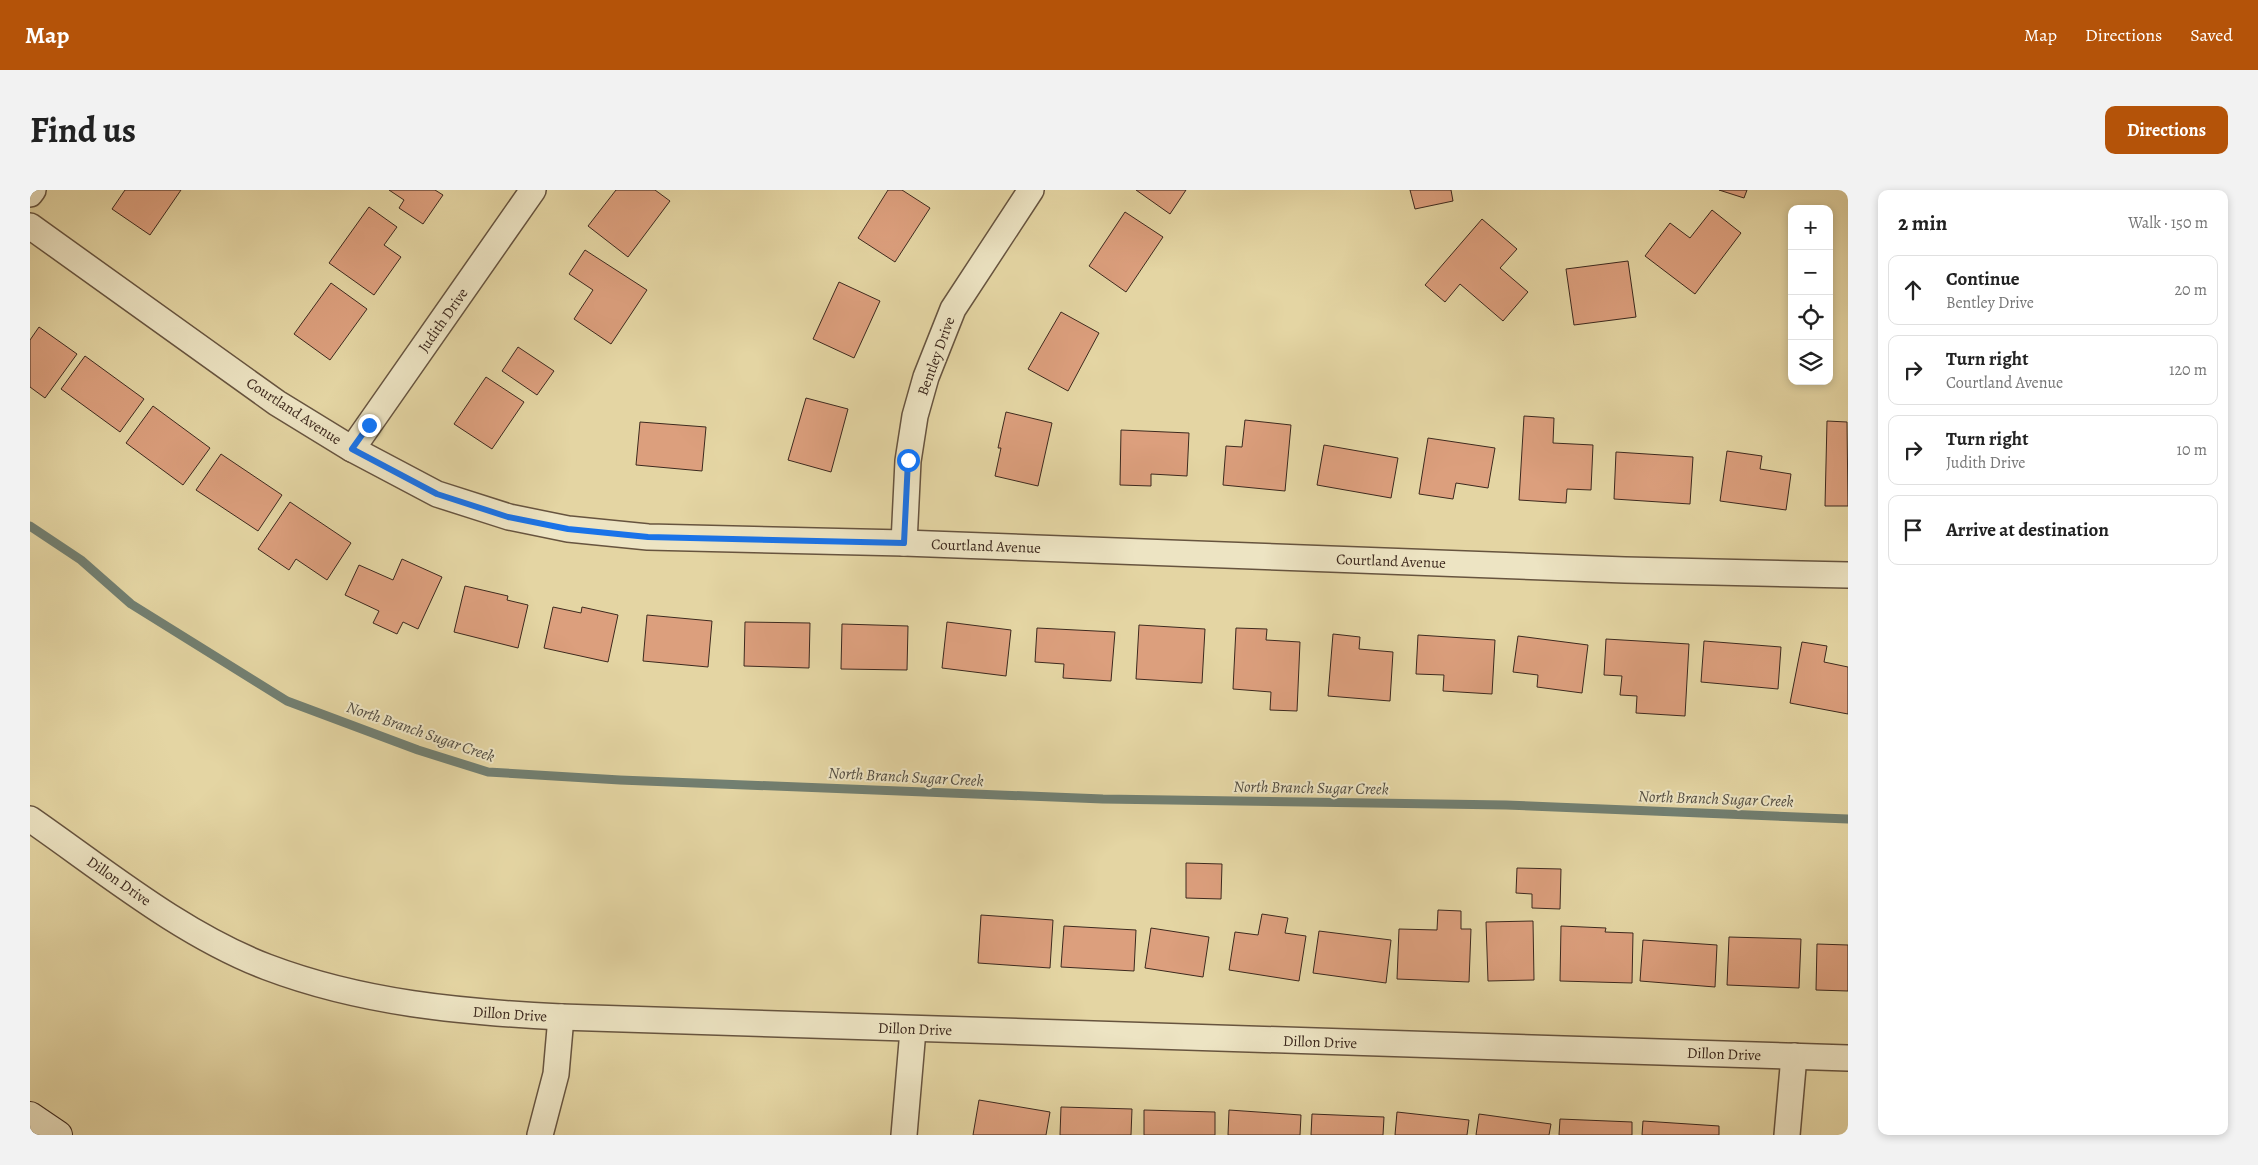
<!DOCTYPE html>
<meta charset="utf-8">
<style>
:root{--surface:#fff;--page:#f2f2f2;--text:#222;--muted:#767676;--line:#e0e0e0;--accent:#b45309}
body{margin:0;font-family:Alegreya,serif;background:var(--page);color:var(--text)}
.controls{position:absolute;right:15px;top:15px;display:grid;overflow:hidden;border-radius:10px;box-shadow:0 2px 8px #0003}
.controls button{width:45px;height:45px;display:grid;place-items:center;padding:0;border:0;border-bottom:1px solid var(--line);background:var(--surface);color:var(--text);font:25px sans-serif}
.stop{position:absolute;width:15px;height:15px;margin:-11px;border:4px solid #1a73e8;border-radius:50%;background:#fff}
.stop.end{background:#1a73e8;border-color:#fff;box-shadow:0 1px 5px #0008}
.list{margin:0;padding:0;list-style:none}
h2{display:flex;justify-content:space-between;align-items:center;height:65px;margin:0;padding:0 20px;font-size:21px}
h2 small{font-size:16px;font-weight:400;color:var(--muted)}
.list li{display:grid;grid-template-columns:32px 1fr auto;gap:15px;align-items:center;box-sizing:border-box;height:70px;margin:0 10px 10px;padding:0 10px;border:1px solid var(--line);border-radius:10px}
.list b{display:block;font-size:19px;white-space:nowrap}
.list p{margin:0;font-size:16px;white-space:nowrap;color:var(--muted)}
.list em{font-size:16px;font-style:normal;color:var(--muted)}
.icon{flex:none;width:28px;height:28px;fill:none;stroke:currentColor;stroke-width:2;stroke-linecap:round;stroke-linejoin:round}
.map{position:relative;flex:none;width:1818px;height:945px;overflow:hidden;border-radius:10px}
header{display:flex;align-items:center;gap:30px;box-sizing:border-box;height:70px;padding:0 25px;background:var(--accent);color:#fff}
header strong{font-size:24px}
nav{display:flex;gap:28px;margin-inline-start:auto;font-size:18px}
.intro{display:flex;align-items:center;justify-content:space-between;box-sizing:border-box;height:120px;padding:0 30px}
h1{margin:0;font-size:35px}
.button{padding:12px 22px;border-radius:10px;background:var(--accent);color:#fff;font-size:18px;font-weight:700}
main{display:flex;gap:30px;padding:0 30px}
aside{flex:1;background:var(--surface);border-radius:10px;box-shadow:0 2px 8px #0003}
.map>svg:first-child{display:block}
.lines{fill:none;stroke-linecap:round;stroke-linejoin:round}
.stream{stroke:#727f71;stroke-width:9}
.building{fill:#dc9f7d;stroke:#3d291e}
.street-casing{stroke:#67543f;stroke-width:28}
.secondary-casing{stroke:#3d291e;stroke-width:30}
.street{stroke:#ede4c3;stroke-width:25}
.secondary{stroke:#ede4c3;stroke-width:28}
.route{stroke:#1a73e8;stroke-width:6}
.labels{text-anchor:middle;stroke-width:4;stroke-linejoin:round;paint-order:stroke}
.street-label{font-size:15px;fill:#3d291e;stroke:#ede4c3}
.water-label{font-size:16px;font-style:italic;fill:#534d41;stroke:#ede4c3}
</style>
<header>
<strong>Map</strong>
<nav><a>Map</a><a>Directions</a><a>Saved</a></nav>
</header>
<div class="intro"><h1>Find us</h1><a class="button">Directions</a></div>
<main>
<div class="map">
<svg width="1818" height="945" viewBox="0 0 1818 945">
<rect width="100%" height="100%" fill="#e4d5a3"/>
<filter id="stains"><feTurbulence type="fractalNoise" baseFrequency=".004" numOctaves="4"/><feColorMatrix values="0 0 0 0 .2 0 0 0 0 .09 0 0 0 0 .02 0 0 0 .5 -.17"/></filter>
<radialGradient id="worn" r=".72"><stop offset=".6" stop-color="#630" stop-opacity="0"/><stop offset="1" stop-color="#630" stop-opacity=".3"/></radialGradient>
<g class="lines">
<polyline class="stream" points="0,336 51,370 101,414 257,511 388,560 458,582 590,590 1073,609 1476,615 1818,629"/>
</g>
<g class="building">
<polygon points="95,0 151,0 120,45 82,19"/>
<polygon points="359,0 405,0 413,5 393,34 369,18 374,10"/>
<polygon points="586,0 625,0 640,11 598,67 558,36"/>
<polygon points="858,0 872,0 900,18 865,72 828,48"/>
<polygon points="1106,0 1156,0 1140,24"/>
<polygon points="1380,0 1421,0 1423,11 1385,19"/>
<polygon points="1689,0 1717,0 1714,8"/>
<polygon points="339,17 367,37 354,55 371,67 344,105 299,73"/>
<polygon points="1682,20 1711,43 1665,104 1615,66 1640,33 1660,48"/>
<polygon points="1095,22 1133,47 1096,102 1059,76"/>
<polygon points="1452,29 1487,59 1470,78 1498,102 1473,131 1430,94 1415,112 1395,95"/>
<polygon points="555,60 617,100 581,154 544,129 563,100 539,84"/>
<polygon points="1598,71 1606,127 1544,135 1536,79"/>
<polygon points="809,92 850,111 824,168 783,149"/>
<polygon points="301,93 337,119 300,170 264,144"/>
<polygon points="1031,122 1069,143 1038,201 998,179"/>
<polygon points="9,137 47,164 15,208 0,197 0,150"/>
<polygon points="488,157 524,181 507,205 472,181"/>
<polygon points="55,166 114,209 90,242 31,199"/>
<polygon points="456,187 494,212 462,259 424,234"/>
<polygon points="776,208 818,219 801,282 758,270"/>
<polygon points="123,216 180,258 153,295 96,253"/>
<polygon points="976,222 1022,233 1008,296 965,286 971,258 968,258"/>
<polygon points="1494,226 1524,228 1523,253 1563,255 1561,300 1537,299 1536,313 1489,310"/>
<polygon points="1215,230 1261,235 1255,301 1193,295 1196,256 1212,257"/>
<polygon points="1797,231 1817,232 1818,316 1795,316"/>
<polygon points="610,232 676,237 672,281 606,275"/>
<polygon points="1091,240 1159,243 1157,286 1121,284 1121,296 1090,295"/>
<polygon points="1398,248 1465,258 1458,298 1426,293 1423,309 1389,304"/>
<polygon points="1294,255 1368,268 1361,308 1287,295"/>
<polygon points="1697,261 1732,266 1730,279 1761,284 1756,320 1690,311"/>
<polygon points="1586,262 1663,267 1660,314 1584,309"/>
<polygon points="191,264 252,305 228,341 166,300"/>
<polygon points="260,312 321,353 297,390 266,369 259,380 228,359"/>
<polygon points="372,369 412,387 388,439 373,432 367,444 343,433 349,421 315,405 329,375 363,390"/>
<polygon points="435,396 478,406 477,410 498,415 488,458 424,442"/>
<polygon points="523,417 551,423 552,417 588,425 578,472 514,458"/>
<polygon points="617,425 682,431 678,477 613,471"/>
<polygon points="715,432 780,433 779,478 714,476"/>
<polygon points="917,432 981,440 976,486 912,478"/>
<polygon points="812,434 878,436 877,480 811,479"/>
<polygon points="1109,435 1175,439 1172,493 1106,489"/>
<polygon points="1007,438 1085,442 1081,491 1033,488 1034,474 1005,472"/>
<polygon points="1206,438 1237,439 1236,450 1270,452 1267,521 1240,520 1241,502 1203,499"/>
<polygon points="1303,444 1330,447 1329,459 1363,462 1360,511 1298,506"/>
<polygon points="1388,445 1465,450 1462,504 1413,501 1414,485 1386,484"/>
<polygon points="1488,446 1558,455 1552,503 1507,497 1508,485 1483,482"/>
<polygon points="1576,449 1659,454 1655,526 1606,523 1607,506 1590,505 1592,486 1574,485"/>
<polygon points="1674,451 1751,457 1748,499 1671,492"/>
<polygon points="1772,452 1797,456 1794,472 1818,477 1818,524 1760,513"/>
<polygon points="1156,673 1192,674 1191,709 1156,708"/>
<polygon points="1487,678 1531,679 1530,719 1502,718 1502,704 1486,703"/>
<polygon points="1408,720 1431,721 1431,739 1441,739 1439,792 1367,789 1369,739 1407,740"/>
<polygon points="1232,724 1258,728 1255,743 1276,746 1269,791 1199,780 1205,742 1228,745"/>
<polygon points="951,725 1023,730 1020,778 948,773"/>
<polygon points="1503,731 1504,790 1458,791 1456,732"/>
<polygon points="1034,736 1106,740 1104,781 1031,777"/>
<polygon points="1531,736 1576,738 1575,742 1603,743 1602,793 1530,791"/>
<polygon points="1121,738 1179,747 1173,787 1115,778"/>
<polygon points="1289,741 1361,750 1356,793 1283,783"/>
<polygon points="1699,747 1771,749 1769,798 1697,795"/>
<polygon points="1613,750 1687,755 1685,797 1610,791"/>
<polygon points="1787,754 1818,755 1818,801 1786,800"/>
<polygon points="949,910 1020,922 1016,945 943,945"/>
<polygon points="1031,917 1102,919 1101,945 1030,945"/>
<polygon points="1114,920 1185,922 1185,945 1114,945"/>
<polygon points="1199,920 1271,925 1270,945 1198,945"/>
<polygon points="1367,922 1439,930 1437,945 1365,945"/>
<polygon points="1282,924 1354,927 1353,945 1281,945"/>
<polygon points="1449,924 1521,934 1519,945 1446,945"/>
<polygon points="1530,929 1602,932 1602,945 1529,945"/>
<polygon points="1613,931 1689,936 1689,945 1612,945"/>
</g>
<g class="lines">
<g class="street-casing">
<g id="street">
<polyline points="0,4 3,0"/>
<polyline points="0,36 247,213 322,259 407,304 479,327 538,339 618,347 874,353 1595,380 1818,385"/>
<polyline points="322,259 503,0"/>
<polyline points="874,353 878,271 885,226 896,187 923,119 1001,0"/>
<path d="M0 629C75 681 151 744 237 777 332 813 431 822 531 827L1818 868"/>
<polyline points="510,945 526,884 531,827"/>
<polyline points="874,945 883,840"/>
<polyline points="1757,945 1764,866"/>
</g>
</g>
<g class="secondary-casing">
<polyline id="secondary" points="0,926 28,945"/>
</g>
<use href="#street" class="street"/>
<use href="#secondary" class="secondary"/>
</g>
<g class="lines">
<polyline class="route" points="339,235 322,259 407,304 478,327 538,339 618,347 874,353 878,270"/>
</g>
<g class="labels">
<g class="street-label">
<text transform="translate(413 130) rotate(-55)" y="5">Judith Drive</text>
<text transform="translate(906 166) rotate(-70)" y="5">Bentley Drive</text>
<text transform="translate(264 221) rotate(33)" y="5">Courtland Avenue</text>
<text transform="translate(956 356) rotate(2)" y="5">Courtland Avenue</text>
<text transform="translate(1361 371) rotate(2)" y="5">Courtland Avenue</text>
<text transform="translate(89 691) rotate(35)" y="5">Dillon Drive</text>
<text transform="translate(480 824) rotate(4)" y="5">Dillon Drive</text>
<text transform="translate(885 839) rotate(2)" y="5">Dillon Drive</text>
<text transform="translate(1290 852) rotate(2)" y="5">Dillon Drive</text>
<text transform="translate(1694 864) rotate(2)" y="5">Dillon Drive</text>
</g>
<g class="water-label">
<text transform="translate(391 541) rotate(19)" y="6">North Branch Sugar Creek</text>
<text transform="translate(876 586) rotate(3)" y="6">North Branch Sugar Creek</text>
<text transform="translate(1281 597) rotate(1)" y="6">North Branch Sugar Creek</text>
<text transform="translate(1686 608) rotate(2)" y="6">North Branch Sugar Creek</text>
</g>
</g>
<rect width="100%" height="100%" filter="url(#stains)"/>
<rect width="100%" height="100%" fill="url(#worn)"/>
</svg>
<div class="controls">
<button>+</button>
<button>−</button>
<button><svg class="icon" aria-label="locate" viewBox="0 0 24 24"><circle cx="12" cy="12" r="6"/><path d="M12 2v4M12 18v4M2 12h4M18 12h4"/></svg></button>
<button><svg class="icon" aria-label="layers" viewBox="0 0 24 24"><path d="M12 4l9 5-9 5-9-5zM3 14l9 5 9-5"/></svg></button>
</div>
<div class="stop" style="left:878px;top:270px"></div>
<div class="stop end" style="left:339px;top:235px"></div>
</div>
<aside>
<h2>2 min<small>Walk · 150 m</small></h2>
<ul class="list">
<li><svg class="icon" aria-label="ahead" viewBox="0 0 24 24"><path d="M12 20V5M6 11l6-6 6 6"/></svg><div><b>Continue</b><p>Bentley Drive</p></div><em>20 m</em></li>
<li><svg class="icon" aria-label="right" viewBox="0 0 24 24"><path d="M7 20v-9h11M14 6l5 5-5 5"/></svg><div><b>Turn right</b><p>Courtland Avenue</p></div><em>120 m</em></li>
<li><svg class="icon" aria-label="right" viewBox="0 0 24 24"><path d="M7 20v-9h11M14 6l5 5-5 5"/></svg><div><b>Turn right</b><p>Judith Drive</p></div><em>10 m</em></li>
<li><svg class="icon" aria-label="arrive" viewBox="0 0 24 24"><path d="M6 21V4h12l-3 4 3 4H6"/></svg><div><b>Arrive at destination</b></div></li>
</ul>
</aside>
</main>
